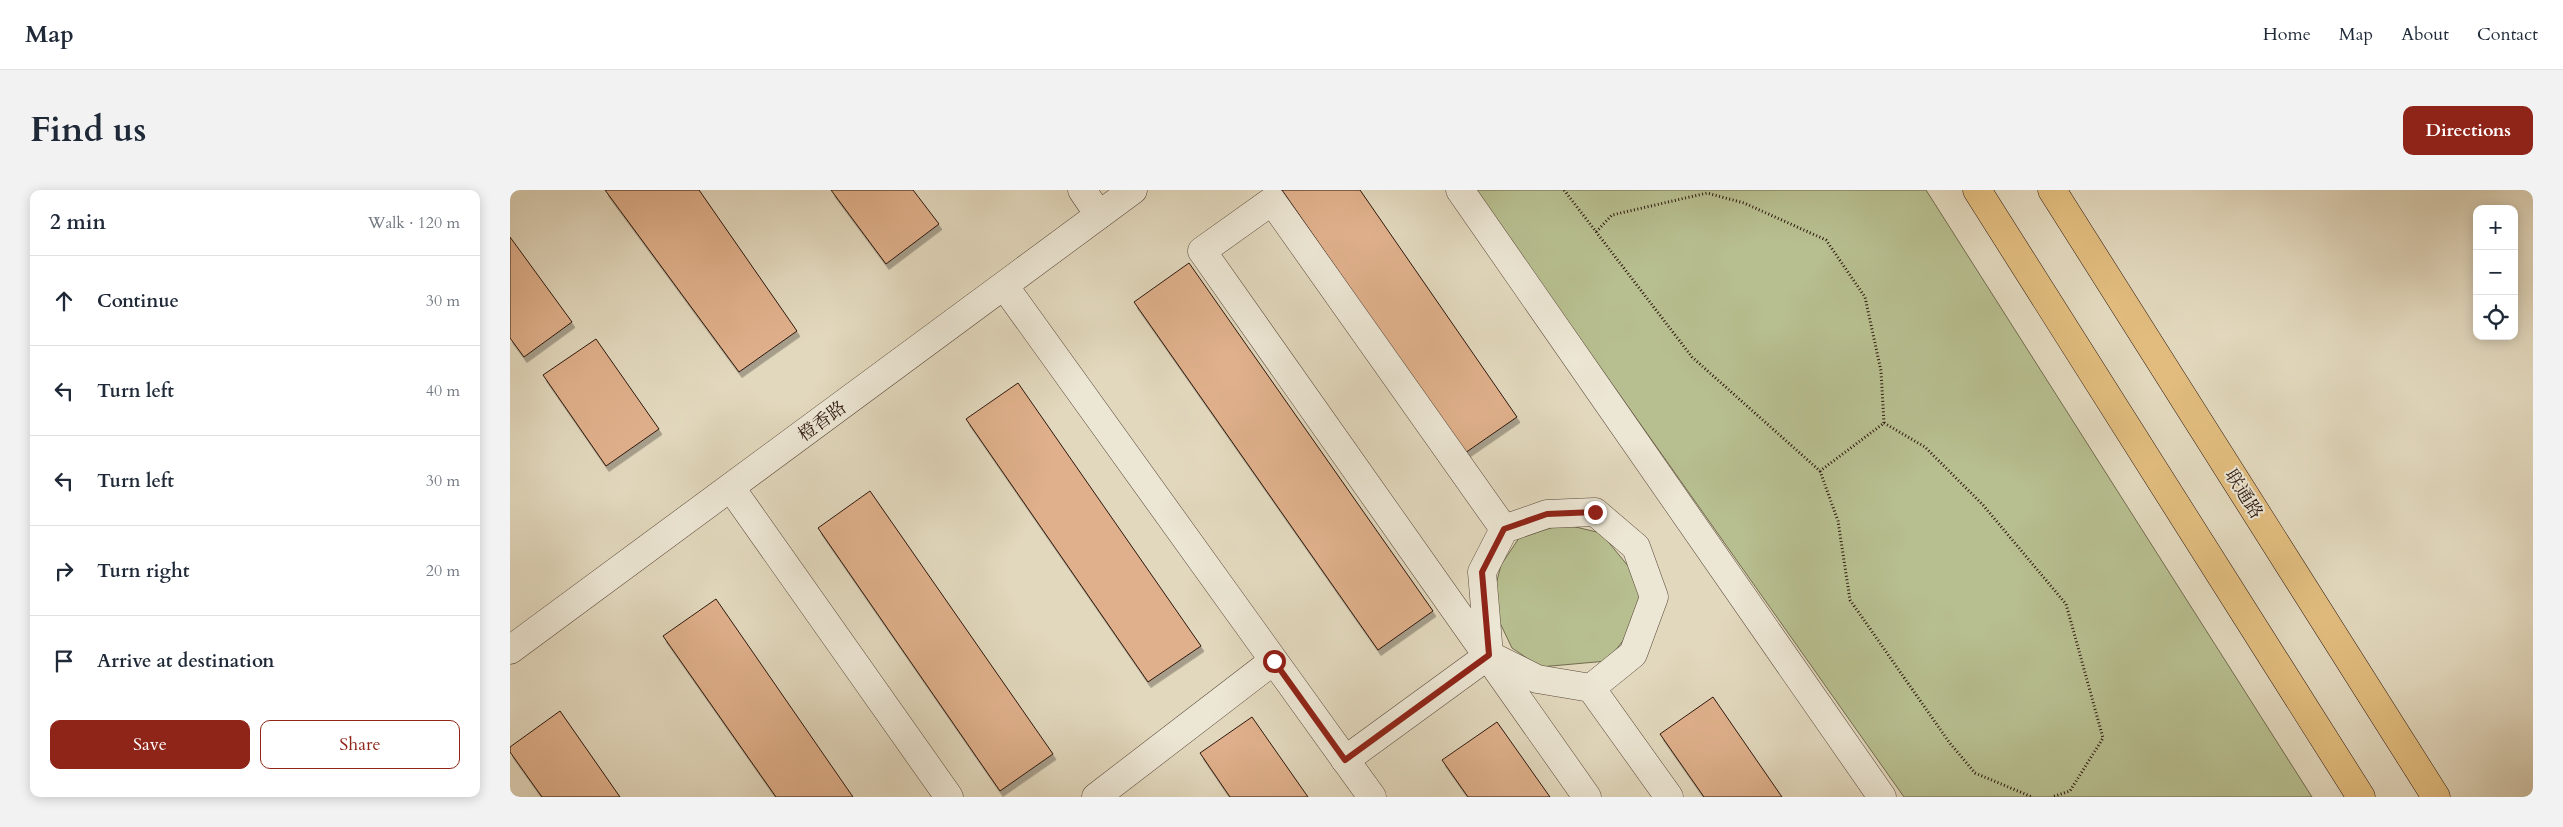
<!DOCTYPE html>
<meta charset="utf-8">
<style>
:root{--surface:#fff;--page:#f2f2f3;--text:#1f2937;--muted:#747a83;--line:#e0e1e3;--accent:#8f2418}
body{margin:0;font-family:Cardo,"Noto Serif SC",serif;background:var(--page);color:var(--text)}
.controls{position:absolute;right:15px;top:15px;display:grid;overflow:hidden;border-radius:10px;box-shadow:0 2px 12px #0003}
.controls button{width:45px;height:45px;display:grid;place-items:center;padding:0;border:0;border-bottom:1px solid var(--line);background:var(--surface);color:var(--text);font:25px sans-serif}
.stop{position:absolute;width:15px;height:15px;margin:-11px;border:4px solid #8f2418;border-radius:50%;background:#fff}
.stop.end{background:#8f2418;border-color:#fff;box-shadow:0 1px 5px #0008}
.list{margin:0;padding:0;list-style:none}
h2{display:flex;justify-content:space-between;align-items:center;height:65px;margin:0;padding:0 20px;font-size:21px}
h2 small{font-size:16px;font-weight:400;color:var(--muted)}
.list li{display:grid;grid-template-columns:32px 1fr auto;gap:15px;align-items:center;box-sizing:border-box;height:90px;padding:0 20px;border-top:1px solid var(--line)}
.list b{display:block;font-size:19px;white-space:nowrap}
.list em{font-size:16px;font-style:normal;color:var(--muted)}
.actions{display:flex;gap:10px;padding:15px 20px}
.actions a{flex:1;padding:11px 0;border:1px solid var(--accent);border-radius:10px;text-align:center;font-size:18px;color:var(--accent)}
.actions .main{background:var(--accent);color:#fff}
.icon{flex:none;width:28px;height:28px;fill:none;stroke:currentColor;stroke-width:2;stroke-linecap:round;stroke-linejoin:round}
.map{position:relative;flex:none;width:2023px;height:607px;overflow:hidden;border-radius:10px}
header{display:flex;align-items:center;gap:30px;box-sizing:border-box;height:70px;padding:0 25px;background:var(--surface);border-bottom:1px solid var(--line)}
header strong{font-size:24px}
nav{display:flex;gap:28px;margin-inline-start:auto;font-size:18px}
.intro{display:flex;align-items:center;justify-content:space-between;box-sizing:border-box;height:120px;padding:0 30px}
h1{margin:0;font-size:35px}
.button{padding:12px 22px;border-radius:10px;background:var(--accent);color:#fff;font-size:18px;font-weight:700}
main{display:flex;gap:30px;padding:0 30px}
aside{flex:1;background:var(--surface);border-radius:10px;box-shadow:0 2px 12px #0003}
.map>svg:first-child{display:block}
.green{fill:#b7be8f;stroke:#726b4e}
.building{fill:#dfb08b;stroke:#2d180e;filter:url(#shadow)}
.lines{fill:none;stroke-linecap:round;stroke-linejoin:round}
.minor-casing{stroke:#5a483a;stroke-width:29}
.major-casing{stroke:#2d180e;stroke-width:29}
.path{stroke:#2d180e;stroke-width:3;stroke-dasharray:1 2.5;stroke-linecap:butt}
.minor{stroke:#ece6d4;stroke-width:28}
.major{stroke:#e1bc7e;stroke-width:28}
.route{stroke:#8f2418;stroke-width:6}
.labels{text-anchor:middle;stroke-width:4;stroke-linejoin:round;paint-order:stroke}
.street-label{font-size:18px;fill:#2d180e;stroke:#ece6d4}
</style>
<header>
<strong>Map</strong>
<nav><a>Home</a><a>Map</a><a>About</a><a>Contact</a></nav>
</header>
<div class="intro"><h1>Find us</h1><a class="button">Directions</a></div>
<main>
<aside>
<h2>2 min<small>Walk · 120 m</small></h2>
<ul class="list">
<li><svg class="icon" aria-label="ahead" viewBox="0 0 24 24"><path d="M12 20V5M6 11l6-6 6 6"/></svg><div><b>Continue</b></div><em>30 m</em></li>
<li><svg class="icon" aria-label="left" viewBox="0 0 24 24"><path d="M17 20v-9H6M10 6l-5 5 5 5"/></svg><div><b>Turn left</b></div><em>40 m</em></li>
<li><svg class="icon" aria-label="left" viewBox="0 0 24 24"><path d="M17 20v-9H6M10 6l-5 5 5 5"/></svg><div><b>Turn left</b></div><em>30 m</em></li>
<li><svg class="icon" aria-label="right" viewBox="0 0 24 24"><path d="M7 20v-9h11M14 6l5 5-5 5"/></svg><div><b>Turn right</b></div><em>20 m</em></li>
<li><svg class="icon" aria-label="arrive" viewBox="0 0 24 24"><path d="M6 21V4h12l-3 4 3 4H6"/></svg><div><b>Arrive at destination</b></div></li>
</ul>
<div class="actions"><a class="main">Save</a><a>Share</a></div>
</aside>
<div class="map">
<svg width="2023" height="607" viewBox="0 0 2023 607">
<defs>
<filter id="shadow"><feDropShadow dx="3" dy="5.5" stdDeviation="0" flood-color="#0004"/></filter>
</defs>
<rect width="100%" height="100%" fill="#e2d8bd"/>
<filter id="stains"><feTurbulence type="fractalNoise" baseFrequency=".004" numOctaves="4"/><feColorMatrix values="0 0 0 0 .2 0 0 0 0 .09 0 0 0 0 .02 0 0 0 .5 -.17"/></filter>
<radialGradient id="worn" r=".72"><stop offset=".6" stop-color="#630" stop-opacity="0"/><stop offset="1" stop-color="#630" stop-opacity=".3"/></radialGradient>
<g class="green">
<polygon points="965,0 1416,0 1802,607 1394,607"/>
<polygon points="1053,334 1091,343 1123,382 1132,413 1116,447 1097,471 1030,477 1002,458 981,414 991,375 1009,348"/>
</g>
<g class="building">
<polygon points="95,0 189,0 287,141 229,182"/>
<polygon points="321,0 403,0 429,34 376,74"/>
<polygon points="772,0 850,0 1007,227 955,263"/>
<polygon points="0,47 62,132 14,167 0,148"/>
<polygon points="679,73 923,421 868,460 624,112"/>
<polygon points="86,149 149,239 96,276 33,185"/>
<polygon points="508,193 691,456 638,492 456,229"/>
<polygon points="360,301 543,564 490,601 308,338"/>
<polygon points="206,409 343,607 266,607 153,446"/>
<polygon points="1203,507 1272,607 1194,607 1150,544"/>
<polygon points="50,521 110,607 32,607 0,562 0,557"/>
<polygon points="742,527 798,607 720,607 690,563"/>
<polygon points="987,532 1040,607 958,607 932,570"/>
</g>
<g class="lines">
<g class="minor-casing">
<g id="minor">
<polyline points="572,0 589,25"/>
<polyline points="950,0 1372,607"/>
<polyline points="495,97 862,607"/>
<polyline points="221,298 439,607"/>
<polyline points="994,339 762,11 692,61 1077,607"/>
<polyline points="0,460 623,0"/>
<polyline points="1081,498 1159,607"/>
<polyline points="835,570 979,465 972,382 994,339 1037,324 1085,322 1126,357 1144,407 1123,464 1081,498 1027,489 981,466"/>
<polyline points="586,607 763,471"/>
</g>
</g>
<g class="major-casing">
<g id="major">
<polyline points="1467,0 1851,607"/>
<polyline points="1542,0 1926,607"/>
</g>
</g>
<g class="path">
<polyline points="1054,0 1182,167 1310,281 1374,233 1371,181 1355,107 1316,50 1234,13 1197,3 1102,25 1086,42"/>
<polyline points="1374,233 1415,257 1473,315 1556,414 1593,548 1560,601 1542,607"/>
<polyline points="1310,281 1328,331 1340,410 1439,552 1465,583 1522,607"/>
</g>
<use href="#minor" class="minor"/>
<use href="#major" class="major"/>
</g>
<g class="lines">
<polyline class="route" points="764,471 835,570 979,465 972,382 994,339 1037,324 1085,322"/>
</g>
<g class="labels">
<g class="street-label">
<text transform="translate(312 231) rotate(-36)" y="6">橙香路</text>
<text transform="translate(1734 304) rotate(58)" y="6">联通路</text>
</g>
</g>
<rect width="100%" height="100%" filter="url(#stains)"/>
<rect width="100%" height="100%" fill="url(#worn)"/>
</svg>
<div class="controls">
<button>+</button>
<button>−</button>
<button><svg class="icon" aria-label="locate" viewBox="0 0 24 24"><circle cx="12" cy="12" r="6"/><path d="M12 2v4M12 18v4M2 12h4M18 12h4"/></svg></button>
</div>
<div class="stop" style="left:764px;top:471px"></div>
<div class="stop end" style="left:1085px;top:322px"></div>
</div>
</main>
